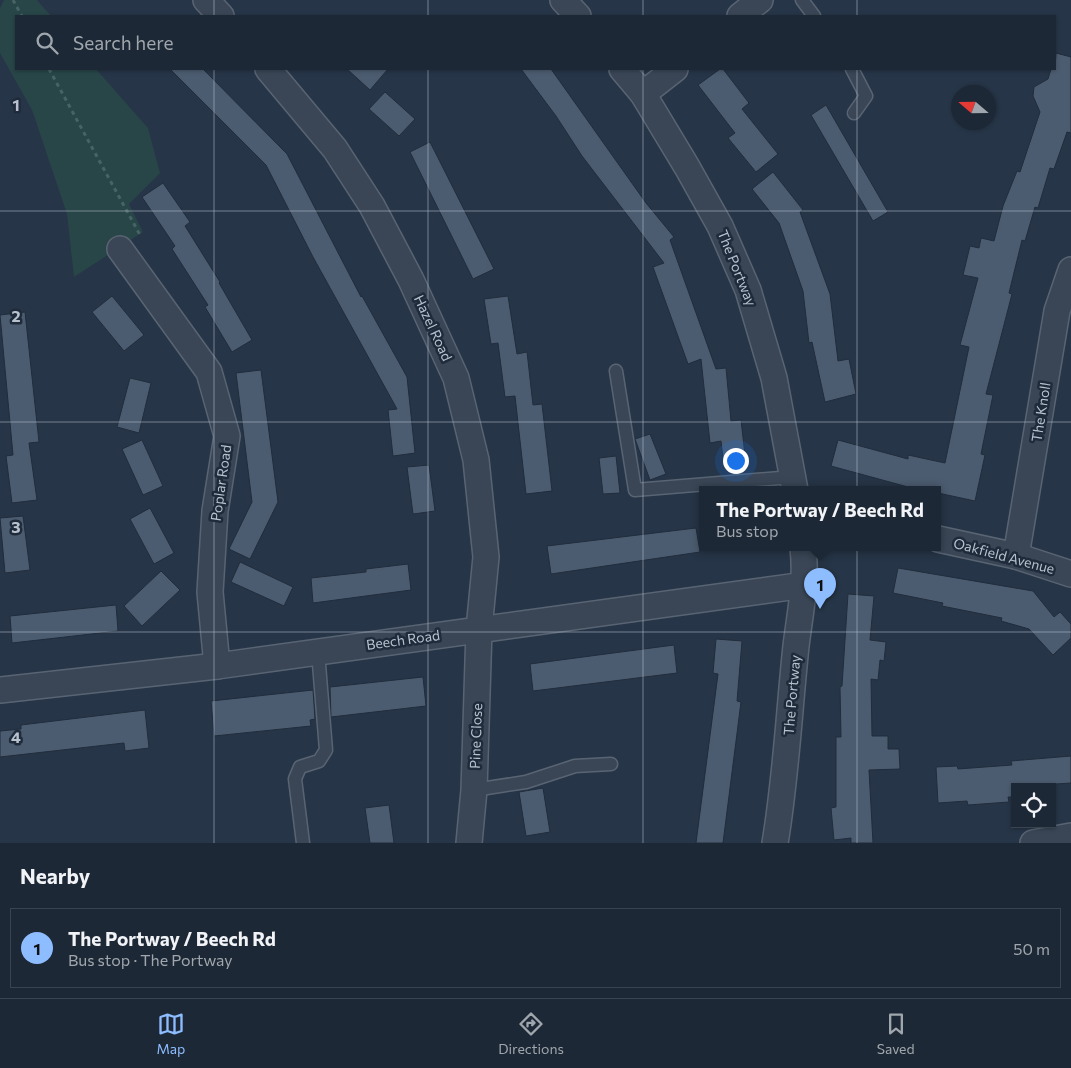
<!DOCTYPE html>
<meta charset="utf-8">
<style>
:root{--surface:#1c2835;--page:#25303d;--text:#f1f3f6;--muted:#a0a6ad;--line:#3a4450;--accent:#8dbcff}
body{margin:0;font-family:Commissioner,sans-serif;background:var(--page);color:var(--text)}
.controls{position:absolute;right:15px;bottom:15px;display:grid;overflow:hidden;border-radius:0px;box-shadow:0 1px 4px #0004}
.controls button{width:45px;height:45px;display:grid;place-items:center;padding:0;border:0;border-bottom:1px solid var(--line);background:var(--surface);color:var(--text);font:25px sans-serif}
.compass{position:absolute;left:951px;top:85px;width:45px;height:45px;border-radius:50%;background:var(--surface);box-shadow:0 1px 4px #0004;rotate:290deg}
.you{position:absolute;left:735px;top:460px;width:18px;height:18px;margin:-12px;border:4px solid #fff;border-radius:50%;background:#1a73e8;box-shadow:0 0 0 8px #1a73e833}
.badge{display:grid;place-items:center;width:32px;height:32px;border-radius:50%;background:var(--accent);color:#111;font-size:16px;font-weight:700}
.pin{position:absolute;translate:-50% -41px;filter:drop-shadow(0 1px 2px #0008)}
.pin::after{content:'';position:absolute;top:26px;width:18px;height:15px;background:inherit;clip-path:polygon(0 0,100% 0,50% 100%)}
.popup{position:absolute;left:699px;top:486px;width:242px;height:65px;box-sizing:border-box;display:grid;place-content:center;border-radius:0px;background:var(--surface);filter:drop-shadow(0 1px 4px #0005);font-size:16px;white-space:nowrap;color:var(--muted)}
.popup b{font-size:19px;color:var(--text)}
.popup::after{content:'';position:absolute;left:50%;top:100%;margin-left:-10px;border:10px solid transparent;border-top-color:var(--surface)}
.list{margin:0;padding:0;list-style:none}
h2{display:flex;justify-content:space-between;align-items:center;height:65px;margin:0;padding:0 20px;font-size:21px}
h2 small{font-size:16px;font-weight:400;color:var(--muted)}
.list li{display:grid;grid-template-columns:32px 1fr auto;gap:15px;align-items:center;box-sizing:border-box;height:80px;margin:0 10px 10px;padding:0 10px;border:1px solid var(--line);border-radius:0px}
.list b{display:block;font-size:19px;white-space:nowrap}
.list p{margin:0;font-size:16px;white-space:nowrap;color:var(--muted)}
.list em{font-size:16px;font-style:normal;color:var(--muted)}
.icon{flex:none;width:28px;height:28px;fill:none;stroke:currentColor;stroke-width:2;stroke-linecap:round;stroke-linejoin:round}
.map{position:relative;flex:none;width:1071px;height:843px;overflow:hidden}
.search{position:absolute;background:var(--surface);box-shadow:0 1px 4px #0004;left:15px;right:15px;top:15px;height:55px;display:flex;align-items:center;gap:12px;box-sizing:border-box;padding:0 18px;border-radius:0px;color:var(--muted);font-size:19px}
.sheet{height:155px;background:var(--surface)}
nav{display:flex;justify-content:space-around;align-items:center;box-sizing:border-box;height:70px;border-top:1px solid var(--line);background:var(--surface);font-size:14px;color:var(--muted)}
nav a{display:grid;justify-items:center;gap:2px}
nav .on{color:var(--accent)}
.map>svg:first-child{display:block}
.green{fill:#284547}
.building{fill:#4c5c70;stroke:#212d3d}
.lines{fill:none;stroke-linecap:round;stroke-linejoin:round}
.lane-casing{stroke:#596473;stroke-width:15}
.street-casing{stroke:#596473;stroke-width:28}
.path{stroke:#486366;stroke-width:3;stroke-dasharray:4 4;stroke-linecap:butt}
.lane{stroke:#3a4656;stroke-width:12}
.street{stroke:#3a4656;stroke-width:25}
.grid{fill:none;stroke:#b8c2cf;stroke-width:1;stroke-opacity:0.55}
.labels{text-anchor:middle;stroke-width:5;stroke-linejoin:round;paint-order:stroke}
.street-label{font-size:14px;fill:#b8c2cf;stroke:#1f2b3b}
.grid-label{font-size:16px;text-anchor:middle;font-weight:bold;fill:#b8c2cf;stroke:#1f2b3b;stroke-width:5;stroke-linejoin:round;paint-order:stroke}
</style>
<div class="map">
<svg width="1071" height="843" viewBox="0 0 1071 843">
<rect width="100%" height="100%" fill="#263547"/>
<polygon class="green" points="4,0 37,0 51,16 16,16 16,69 96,69 148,128 160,173 129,204 143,232 74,277 67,214 32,110 0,53 0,8"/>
<g class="building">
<polygon points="1056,53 1071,57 1071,133 1067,132 1054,169 1050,168 1038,208 1035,207 1025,241 1022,240 1009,293 1012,294 986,394 993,395 981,454 985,455 975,501 938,493 938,490 908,487 831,466 838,440 908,459 908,455 945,463 969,347 960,345 978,278 963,275 970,246 979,248 981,238 994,241 1003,206 1017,171 1020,172 1040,112 1033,96 1034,87 1048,79 1051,69 1055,69"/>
<polygon points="170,69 203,69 287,154 361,297 362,296 407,377 415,453 393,456 388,410 397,409 313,257 266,165"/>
<polygon points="347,69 388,69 370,90"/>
<polygon points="521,69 551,69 646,203 674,237 670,240 716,369 726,368 731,421 741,420 746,464 724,467 721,441 710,443 701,359 688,364 653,267 664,263 582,156 556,116"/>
<polygon points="720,69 723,69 749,103 742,109 778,154 756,172 728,138 735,133 698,85"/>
<polygon points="385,92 415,119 399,136 369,109"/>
<polygon points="826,105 888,212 873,221 811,115"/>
<polygon points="430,142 494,269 473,279 410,152"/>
<polygon points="773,172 803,210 800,212 830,294 838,361 849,359 856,394 825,402 812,342 809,343 803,291 779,223 752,189"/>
<polygon points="163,183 190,222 185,226 220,282 219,283 252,340 232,352 205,307 208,305 172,249 175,246 142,197"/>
<polygon points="112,296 144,335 124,351 92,312"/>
<polygon points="508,296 517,354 527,352 533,405 542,404 552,491 526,494 515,396 505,397 498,343 491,344 484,299"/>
<polygon points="25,312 39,442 29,443 37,500 12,503 6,456 13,455 0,315"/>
<polygon points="261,370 278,502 250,559 229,549 252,502 236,373"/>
<polygon points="130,378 151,383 139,433 117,427"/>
<polygon points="650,434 666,474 650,480 635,439"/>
<polygon points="142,440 163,486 143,495 122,449"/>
<polygon points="616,456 620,493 603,494 599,458"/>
<polygon points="429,465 435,511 413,514 407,467"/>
<polygon points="150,508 174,553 154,564 130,519"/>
<polygon points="23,516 30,570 5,573 0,518"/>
<polygon points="696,528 700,552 551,574 547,546"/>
<polygon points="240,562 293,587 284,606 231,582"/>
<polygon points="408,564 411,590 313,603 311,578 366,572 366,569"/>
<polygon points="898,568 1033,591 1054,617 1060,612 1071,624 1071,638 1053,655 1029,629 1001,621 1002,618 942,606 943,603 893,593"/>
<polygon points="161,571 180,590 142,626 124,606"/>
<polygon points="848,594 874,596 870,640 886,642 884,661 880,660 878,680 871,679 872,736 888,736 888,749 899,749 900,769 869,770 873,843 851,843 851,838 834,840 831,808 836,807 836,737 841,737 840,687 842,686"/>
<polygon points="116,605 118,631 12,643 10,616"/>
<polygon points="716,639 742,641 737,701 741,702 723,843 696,843 718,674 713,673"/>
<polygon points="674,645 677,673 533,691 530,664"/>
<polygon points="423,677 426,706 331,717 330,687"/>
<polygon points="313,690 315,719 310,720 311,726 214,736 211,701"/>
<polygon points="145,710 149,748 125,751 124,743 0,757 0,731 21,729 21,725"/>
<polygon points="1071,756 1071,783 1055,784 1055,787 1015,787 1015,797 1008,797 1009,802 968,805 967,801 938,803 936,767 957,766 958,769 1012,765 1011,761"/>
<polygon points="543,788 550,832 526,836 519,792"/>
<polygon points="389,805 394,843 370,843 365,808"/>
</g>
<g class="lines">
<g class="lane-casing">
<g id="lane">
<polyline points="802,0 814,16"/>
<polyline points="852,69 866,96 854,113"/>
<polyline points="616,371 635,490 792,477"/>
<polyline points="474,790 526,782 575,766 611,764"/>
<polyline points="303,843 295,779 300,767 319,761 326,750 318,652"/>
</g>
</g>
<g class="street-casing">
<g id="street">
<polyline points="206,0 221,16"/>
<polyline points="563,0 578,16"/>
<polyline points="740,16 760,0"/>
<polyline points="268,69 335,149 372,206 411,280 456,378 476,460 486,557 479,629 474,790 469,843"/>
<polyline points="622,69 643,94 687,167 720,226 748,290 774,378 795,490"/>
<polyline points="643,94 675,69"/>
<polyline points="120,249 209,372 227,436 215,511 210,592 217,666"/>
<polyline points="938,539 1016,556 1071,574"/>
<polyline points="1016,556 1057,311 1071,270"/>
<polyline points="0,690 217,666 805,585"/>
<path d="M775 843C786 778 789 712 796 646 800 613 807 581 803 548"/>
<polyline points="1033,843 1071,836"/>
</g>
</g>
<g class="path">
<polyline points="13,0 22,16"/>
<polyline points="49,69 140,235"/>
</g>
<use href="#lane" class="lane"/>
<use href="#street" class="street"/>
</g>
<path class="grid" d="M214 0V16M428 0V16M643 0V16M857 0V16M214 69V843M428 69V843M643 69V843M857 69V843M0 211H1071M0 422H1071M0 632H1071"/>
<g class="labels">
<g class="street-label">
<text transform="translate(737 268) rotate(68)" y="5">The Portway</text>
<text transform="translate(433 328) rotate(65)" y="5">Hazel Road</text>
<text transform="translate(1041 412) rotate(-81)" y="5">The Knoll</text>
<text transform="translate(221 483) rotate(-82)" y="5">Poplar Road</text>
<text transform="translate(1004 556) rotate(15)" y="5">Oakfield Avenue</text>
<text transform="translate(403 640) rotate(-8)" y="5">Beech Road</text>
<text transform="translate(792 695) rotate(-85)" y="5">The Portway</text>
<text transform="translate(476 736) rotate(-88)" y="5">Pine Close</text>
</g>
</g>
<g class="grid-label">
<text x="16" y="111">1</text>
<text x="16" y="322">2</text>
<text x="16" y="533">3</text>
<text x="16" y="743">4</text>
</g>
</svg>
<div class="controls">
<button><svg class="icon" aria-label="locate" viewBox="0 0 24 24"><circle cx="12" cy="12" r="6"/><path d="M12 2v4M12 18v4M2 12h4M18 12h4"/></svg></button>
</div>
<svg class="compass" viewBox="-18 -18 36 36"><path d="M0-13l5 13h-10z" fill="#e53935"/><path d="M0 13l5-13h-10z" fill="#a0a6ad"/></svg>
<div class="you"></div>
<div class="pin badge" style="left:820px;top:609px">1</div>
<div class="popup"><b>The Portway / Beech Rd</b>Bus stop</div>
<div class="search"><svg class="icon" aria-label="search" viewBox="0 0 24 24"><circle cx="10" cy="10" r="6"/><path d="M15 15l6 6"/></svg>Search here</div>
</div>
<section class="sheet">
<h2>Nearby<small></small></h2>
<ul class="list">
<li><span class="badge">1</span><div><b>The Portway / Beech Rd</b><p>Bus stop · The Portway</p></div><em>50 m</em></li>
</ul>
</section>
<nav>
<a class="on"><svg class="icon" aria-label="map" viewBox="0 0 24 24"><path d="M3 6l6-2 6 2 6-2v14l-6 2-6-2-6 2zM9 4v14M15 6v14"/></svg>Map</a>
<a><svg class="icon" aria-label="directions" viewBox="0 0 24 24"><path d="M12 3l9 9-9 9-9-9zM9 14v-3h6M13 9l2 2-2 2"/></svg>Directions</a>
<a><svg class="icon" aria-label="saved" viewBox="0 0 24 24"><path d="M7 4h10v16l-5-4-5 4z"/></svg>Saved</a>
</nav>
